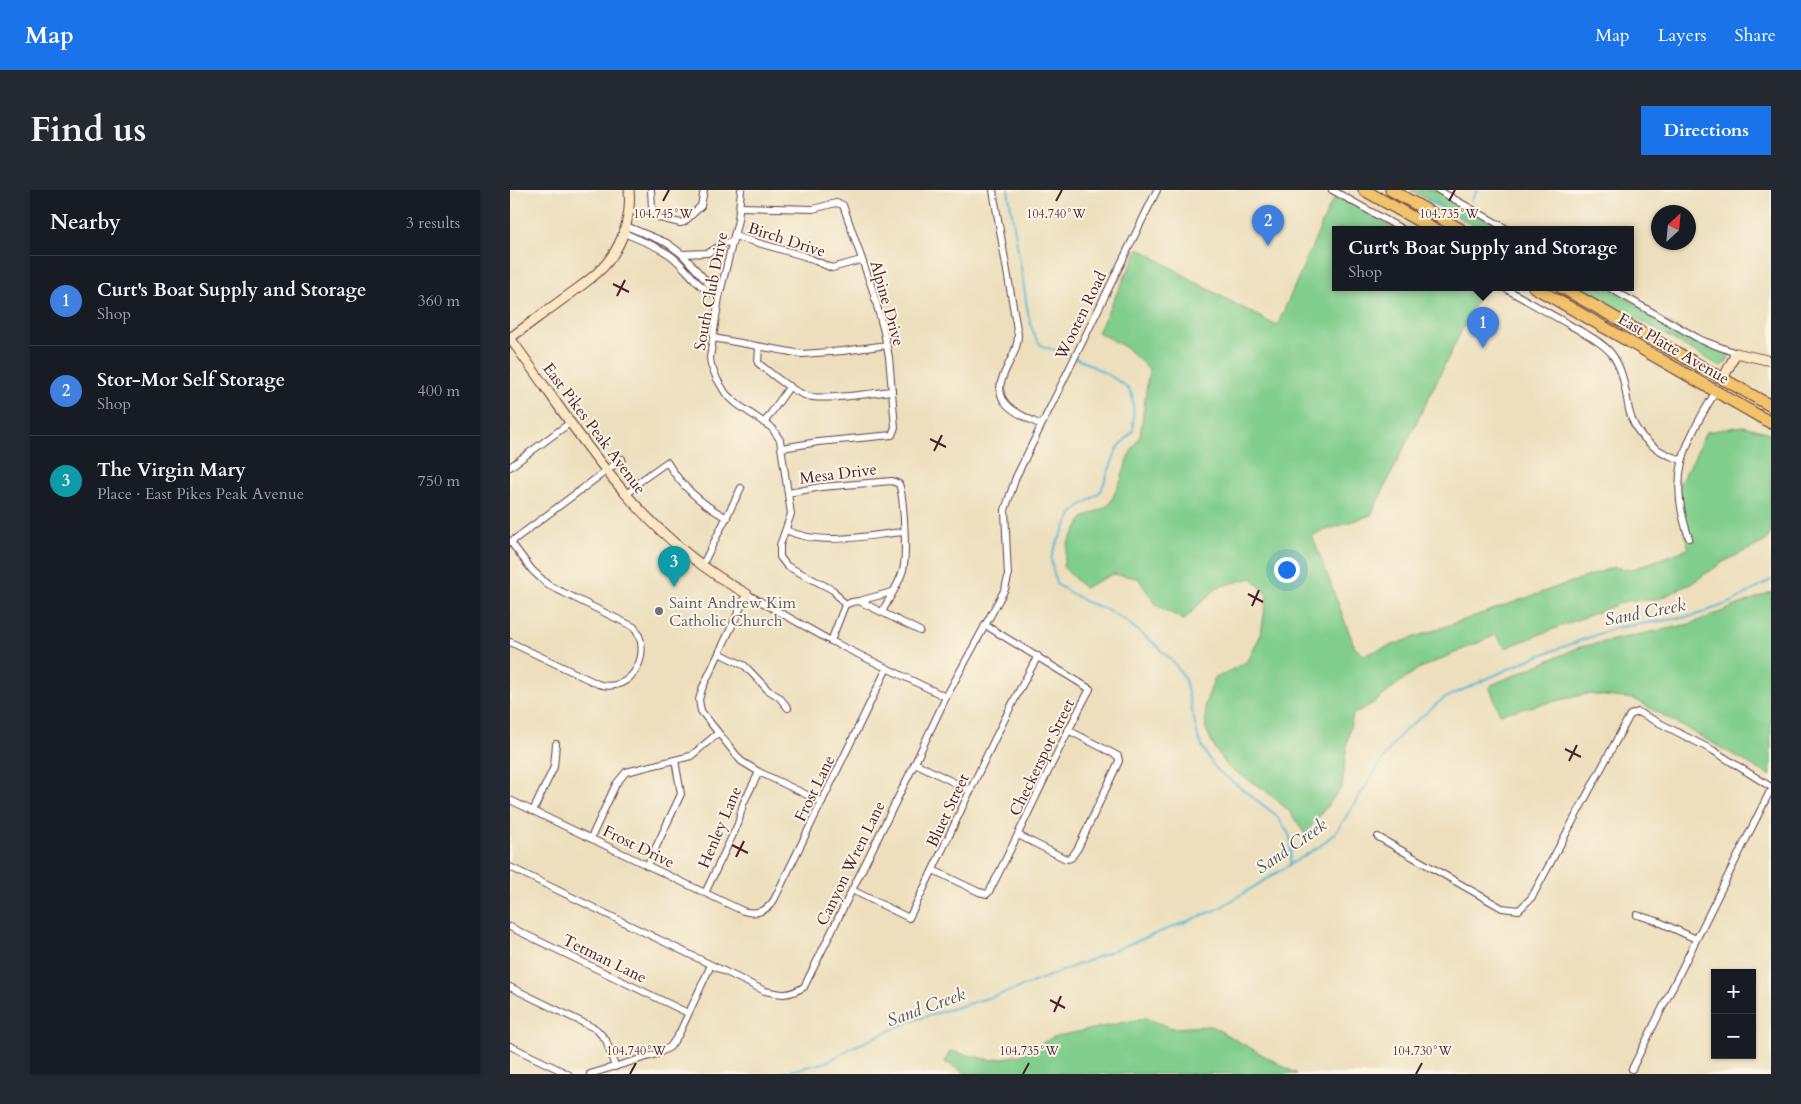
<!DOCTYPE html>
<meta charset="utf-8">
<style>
:root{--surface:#171b24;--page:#242831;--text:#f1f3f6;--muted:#9ea1a6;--line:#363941;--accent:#1a73e8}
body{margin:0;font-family:Cardo,serif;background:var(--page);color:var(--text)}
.controls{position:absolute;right:15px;bottom:15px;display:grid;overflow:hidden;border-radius:0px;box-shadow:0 1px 4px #0004}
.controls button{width:45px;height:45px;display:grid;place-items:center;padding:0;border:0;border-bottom:1px solid var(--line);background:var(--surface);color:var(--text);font:25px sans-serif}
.compass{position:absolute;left:1141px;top:15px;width:45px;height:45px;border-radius:50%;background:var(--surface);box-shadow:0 1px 4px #0004;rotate:26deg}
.you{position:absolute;left:776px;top:379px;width:18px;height:18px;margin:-12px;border:4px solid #fff;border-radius:50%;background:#1a73e8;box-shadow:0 0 0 8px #1a73e833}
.badge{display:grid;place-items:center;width:32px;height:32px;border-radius:50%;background:var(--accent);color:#fff;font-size:16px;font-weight:700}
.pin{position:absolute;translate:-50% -41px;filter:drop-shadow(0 1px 2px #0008)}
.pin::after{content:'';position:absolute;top:26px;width:18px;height:15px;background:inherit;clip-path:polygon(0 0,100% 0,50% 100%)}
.popup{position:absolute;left:822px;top:36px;width:302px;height:65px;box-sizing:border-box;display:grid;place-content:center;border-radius:0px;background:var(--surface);filter:drop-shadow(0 1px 4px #0005);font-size:16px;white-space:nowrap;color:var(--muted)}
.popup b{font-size:19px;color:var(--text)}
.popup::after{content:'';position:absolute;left:50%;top:100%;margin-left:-10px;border:10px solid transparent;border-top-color:var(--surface)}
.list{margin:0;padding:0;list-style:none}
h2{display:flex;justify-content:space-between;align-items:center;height:65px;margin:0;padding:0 20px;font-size:21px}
h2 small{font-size:16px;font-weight:400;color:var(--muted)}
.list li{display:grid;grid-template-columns:32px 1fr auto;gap:15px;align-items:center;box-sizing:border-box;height:90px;padding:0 20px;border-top:1px solid var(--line)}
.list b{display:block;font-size:19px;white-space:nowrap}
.list p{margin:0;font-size:16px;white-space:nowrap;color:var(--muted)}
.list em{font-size:16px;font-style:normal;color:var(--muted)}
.map{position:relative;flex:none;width:1261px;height:884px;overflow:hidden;border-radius:0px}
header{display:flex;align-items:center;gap:30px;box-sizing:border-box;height:70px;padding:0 25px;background:var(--accent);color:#fff}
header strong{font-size:24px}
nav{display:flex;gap:28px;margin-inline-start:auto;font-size:18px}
.intro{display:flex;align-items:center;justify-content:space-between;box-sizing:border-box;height:120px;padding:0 30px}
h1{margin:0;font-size:35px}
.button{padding:12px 22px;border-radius:0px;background:var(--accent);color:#fff;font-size:18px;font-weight:700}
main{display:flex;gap:30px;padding:0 30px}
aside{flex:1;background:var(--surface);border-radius:0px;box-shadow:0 1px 4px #0004}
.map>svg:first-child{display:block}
.green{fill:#80cd8c;stroke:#65765c}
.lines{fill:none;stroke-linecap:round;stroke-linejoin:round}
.stream{stroke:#58b8d6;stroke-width:2}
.street-casing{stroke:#623c41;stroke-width:8}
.secondary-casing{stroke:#623c41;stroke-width:11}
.highway-casing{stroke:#623c41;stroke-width:13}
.street{stroke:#fff;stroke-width:6}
.secondary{stroke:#fae7c3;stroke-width:9}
.highway{stroke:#f2c36a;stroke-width:11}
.ticks{fill:none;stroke:#4a1f2b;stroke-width:2}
.worship-dot{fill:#6b7280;stroke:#fcf5e5;stroke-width:2}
.labels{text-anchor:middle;stroke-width:4;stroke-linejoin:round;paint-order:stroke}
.street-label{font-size:16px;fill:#4a1f2b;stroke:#fcf5e5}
.worship-label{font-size:16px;fill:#5b616d;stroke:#fcf5e5;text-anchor:start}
.water-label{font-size:18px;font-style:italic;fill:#4f5567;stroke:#fcf5e5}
.ticks-label{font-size:12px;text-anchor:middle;fill:#4a1f2b;stroke:#fcf5e5;stroke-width:4;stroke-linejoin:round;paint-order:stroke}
</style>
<header>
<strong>Map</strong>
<nav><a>Map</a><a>Layers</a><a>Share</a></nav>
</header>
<div class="intro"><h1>Find us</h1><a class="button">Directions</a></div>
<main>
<aside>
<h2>Nearby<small>3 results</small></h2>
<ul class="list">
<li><span class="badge" style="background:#3f7fe0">1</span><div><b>Curt's Boat Supply and Storage</b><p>Shop</p></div><em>360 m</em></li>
<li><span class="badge" style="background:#3f7fe0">2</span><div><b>Stor-Mor Self Storage</b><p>Shop</p></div><em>400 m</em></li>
<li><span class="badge" style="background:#0f9aa8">3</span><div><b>The Virgin Mary</b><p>Place · East Pikes Peak Avenue</p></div><em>750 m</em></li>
</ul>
</aside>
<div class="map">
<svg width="1261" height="884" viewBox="0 0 1261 884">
<rect width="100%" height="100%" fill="#fcf5e5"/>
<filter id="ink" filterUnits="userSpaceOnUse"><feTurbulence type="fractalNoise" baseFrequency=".02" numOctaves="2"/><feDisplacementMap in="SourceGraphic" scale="10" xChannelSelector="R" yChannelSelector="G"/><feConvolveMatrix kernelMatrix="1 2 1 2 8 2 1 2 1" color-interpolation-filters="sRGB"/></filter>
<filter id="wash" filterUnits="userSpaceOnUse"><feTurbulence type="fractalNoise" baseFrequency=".0096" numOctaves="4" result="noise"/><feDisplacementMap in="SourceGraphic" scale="20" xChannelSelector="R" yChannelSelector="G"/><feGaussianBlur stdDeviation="1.12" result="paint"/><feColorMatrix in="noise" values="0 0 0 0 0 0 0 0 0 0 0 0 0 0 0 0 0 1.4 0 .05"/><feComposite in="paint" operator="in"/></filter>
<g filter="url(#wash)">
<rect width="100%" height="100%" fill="#eddfbd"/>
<g class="green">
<polygon points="901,0 925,0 994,39 970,39"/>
<polygon points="829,4 885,39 826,39 826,97 973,97 861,325 802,345 845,458 854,465 1104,377 1120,380 1178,359 1168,296 1183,270 1196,242 1233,236 1261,243 1261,342 1256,351 1213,372 1182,393 1149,409 1116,411 995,458 986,445 908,479 890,492 864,513 843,524 837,553 832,597 795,644 780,622 756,601 718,577 705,559 696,539 695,515 704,489 738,471 751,444 757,405 742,388 708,397 686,417 674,430 646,415 628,388 603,384 574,398 553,377 558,353 573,328 599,315 611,290 618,267 630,246 639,179 615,157 588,142 629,58 694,97 767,136 821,13"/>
<polygon points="1071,97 1097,97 1195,155 1220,164 1216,173 1210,176"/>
<polygon points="1261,402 1261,586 1124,509 1076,504 990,524 979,496 1070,457 1180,434"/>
<polygon points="635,828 662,838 701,836 787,884 457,884 435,872 440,861 481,870 511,865 543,847"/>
</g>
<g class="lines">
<g class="stream">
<path d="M498 0C503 30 508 60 513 90 516 107 518 139 529 153 536 160 541 158 549 161 564 167 615 190 621 203 625 212 623 232 623 241L607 259 591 301 580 310 570 316 562 324 545 357 541 369 546 394 576 412 596 419 613 429 646 455 666 475 675 490 688 547 696 564 707 580 766 625 779 644 781 652 780 674"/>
<polyline points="917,10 950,27 955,24"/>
<polyline points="961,11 967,0"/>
<polyline points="267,884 317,872 339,859 401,831 504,800 708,719 810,656 827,641 878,561 893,542 933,509 1020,469 1105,438 1183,426 1222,412 1261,390"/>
</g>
</g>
</g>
<g filter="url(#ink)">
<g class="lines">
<g class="street-casing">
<g id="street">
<polyline points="141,0 142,17 146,26 150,28 170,33 174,32 191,16 194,0"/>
<polyline points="231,0 228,30 209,107 200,168 201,175 207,189 216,204 227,214 262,238 270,250 281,324 270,355 270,367 277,376 323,400 335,415 342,412 349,411 410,441"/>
<path d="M483 0 508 145C508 155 505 162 500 171 497 177 494 183 492 189 482 215 513 226 531 235"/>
<polyline points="822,0 892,39"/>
<polyline points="928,0 997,39"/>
<polyline points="230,17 303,19 326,13 333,15 363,101 374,142 379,167 385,237 382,245 308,252 272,258"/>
<polyline points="116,36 157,53 172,64 198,63 215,53 222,52"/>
<path d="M114 43C129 50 146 55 160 65 179 79 185 97 209 107"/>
<polyline points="224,46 294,66 322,78 351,70"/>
<polyline points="172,64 198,93 203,96 211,97"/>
<path d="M993 97C1015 110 1037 122 1060 135 1073 143 1090 150 1101 163 1114 180 1115 200 1119 220 1125 247 1147 263 1172 270"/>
<polyline points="1098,97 1191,150 1226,163"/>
<polyline points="203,148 292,164 333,161 377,155"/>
<path d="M249 157 248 173C262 184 280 200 297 206 312 211 363 203 382 201"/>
<polyline points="254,233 280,196"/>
<polyline points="0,277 61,232"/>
<path d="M278 303 311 297 382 291 389 294C394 307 397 366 393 380 389 395 379 408 372 422"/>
<path d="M116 306 129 292 157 272C171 296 193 315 217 328"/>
<path d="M276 340C311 357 357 345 394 342"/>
<path d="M1179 348C1157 286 1174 254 1206 201"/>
<path d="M0 351 22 380 38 395 124 437C144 462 122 505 88 494L0 452"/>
<polyline points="1,352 112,269"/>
<polyline points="192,376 231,298"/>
<polyline points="349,411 382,402"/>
<polyline points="321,451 335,415"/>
<polyline points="209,463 235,476 258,500 269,507 278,518"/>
<polyline points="405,573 461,601"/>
<path d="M0 610 233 721C246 725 257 721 264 710L377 478"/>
<polyline points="312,612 249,582 231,571 191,521 189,510 192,499 237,404 321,451 436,507"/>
<polyline points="23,621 44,577 46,554"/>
<polyline points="508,645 556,669 561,668 568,658 609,571 608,566 558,540"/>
<polyline points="868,647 992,718 1009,720 1022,707 1120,525 1128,522 1204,561 1261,597"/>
<polyline points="81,648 106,594 116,582 181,566 208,543"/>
<polyline points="137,676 171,604 165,570"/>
<path d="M0 677 255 801C273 805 278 806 294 797L405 573 436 507 495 399 498 387 495 320 506 287 647 0"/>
<path d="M423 680 469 702 477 704 479 702C514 635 544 565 580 499L475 435"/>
<path d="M342 700 399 728C443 642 480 551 528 466"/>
<polyline points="195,703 228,634 233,614 249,582"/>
<polyline points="1127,725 1147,731 1186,749"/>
<polyline points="0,737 178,823"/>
<polyline points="0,797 86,839 96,850 105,877"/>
<polyline points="0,856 58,884"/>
<polyline points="1122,879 1259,603 1261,602"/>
<polyline points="80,884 147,864 160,857 169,844 201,775"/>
</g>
</g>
<g class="secondary-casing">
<g id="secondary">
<path d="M0 148C72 246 126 343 237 404"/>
<path d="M0 148C18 135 35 122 53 109 64 101 76 93 87 83 110 63 122 30 119 0"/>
<polyline points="1213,189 1226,163 1261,171"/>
</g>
</g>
<g class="highway-casing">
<g id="highway">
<polyline points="854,0 923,39"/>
<polyline points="881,0 950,39"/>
<polyline points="1024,97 1261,233"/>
<polyline points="1051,97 1261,216"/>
</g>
</g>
<use href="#street" class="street"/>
<use href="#secondary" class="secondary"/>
<use href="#highway" class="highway"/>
</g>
</g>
<path class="ticks" d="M153 11 159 0M546 11 552 0M939 11 945 0M103 94 119 102M107 106 115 90M420 249 436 257M424 261 432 245M738 404 753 412M742 416 749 400M1055 559 1071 567M1059 571 1067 555M222 655 238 663M226 667 234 651M540 810 555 818M544 822 551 806M120 884 126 873M513 884 519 873M906 884 912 873"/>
<circle class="worship-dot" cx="149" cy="421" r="5"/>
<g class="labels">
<g class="street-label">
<text transform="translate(277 49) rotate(18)" y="6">Birch Drive</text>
<text transform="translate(200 101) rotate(-79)" y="6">South Club Drive</text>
<text transform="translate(378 113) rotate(74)" y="6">Alpine Drive</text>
<text transform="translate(570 125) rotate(-64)" y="6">Wooten Road</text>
<text transform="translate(1164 158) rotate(30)" y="6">East Platte Avenue</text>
<text transform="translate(85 238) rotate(53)" y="6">East Pikes Peak Avenue</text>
<text transform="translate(328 283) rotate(-7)" y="6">Mesa Drive</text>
<text transform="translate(531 567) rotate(-64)" y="6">Checkerspot Street</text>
<text transform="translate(304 598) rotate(-64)" y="6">Frost Lane</text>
<text transform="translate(437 620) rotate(-65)" y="6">Bluet Street</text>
<text transform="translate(209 637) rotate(-67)" y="6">Henley Lane</text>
<text transform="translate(129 656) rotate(26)" y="6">Frost Drive</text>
<text transform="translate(340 673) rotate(-64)" y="6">Canyon Wren Lane</text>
<text transform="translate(95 768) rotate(26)" y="6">Tetman Lane</text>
</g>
<g class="worship-label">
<text x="159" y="418">Saint Andrew Kim<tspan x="159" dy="18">Catholic Church</tspan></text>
</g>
<g class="water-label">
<text transform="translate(1135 422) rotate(-11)" y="6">Sand Creek</text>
<text transform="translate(781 656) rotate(-35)" y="6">Sand Creek</text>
<text transform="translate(416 817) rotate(-20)" y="6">Sand Creek</text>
</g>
</g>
<g class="ticks-label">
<text x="153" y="28">104.745°W</text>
<text x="546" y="28">104.740°W</text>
<text x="939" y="28">104.735°W</text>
<text x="126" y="865">104.740°W</text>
<text x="519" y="865">104.735°W</text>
<text x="912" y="865">104.730°W</text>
</g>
</svg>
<div class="controls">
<button>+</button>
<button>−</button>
</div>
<svg class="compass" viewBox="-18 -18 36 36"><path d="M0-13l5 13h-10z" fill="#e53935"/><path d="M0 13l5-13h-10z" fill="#9ea1a6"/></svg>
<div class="you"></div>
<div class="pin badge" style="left:973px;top:158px;background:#3f7fe0">1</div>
<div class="popup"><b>Curt's Boat Supply and Storage</b>Shop</div>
<div class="pin badge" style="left:758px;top:56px;background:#3f7fe0">2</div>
<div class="pin badge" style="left:164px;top:397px;background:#0f9aa8">3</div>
</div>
</main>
